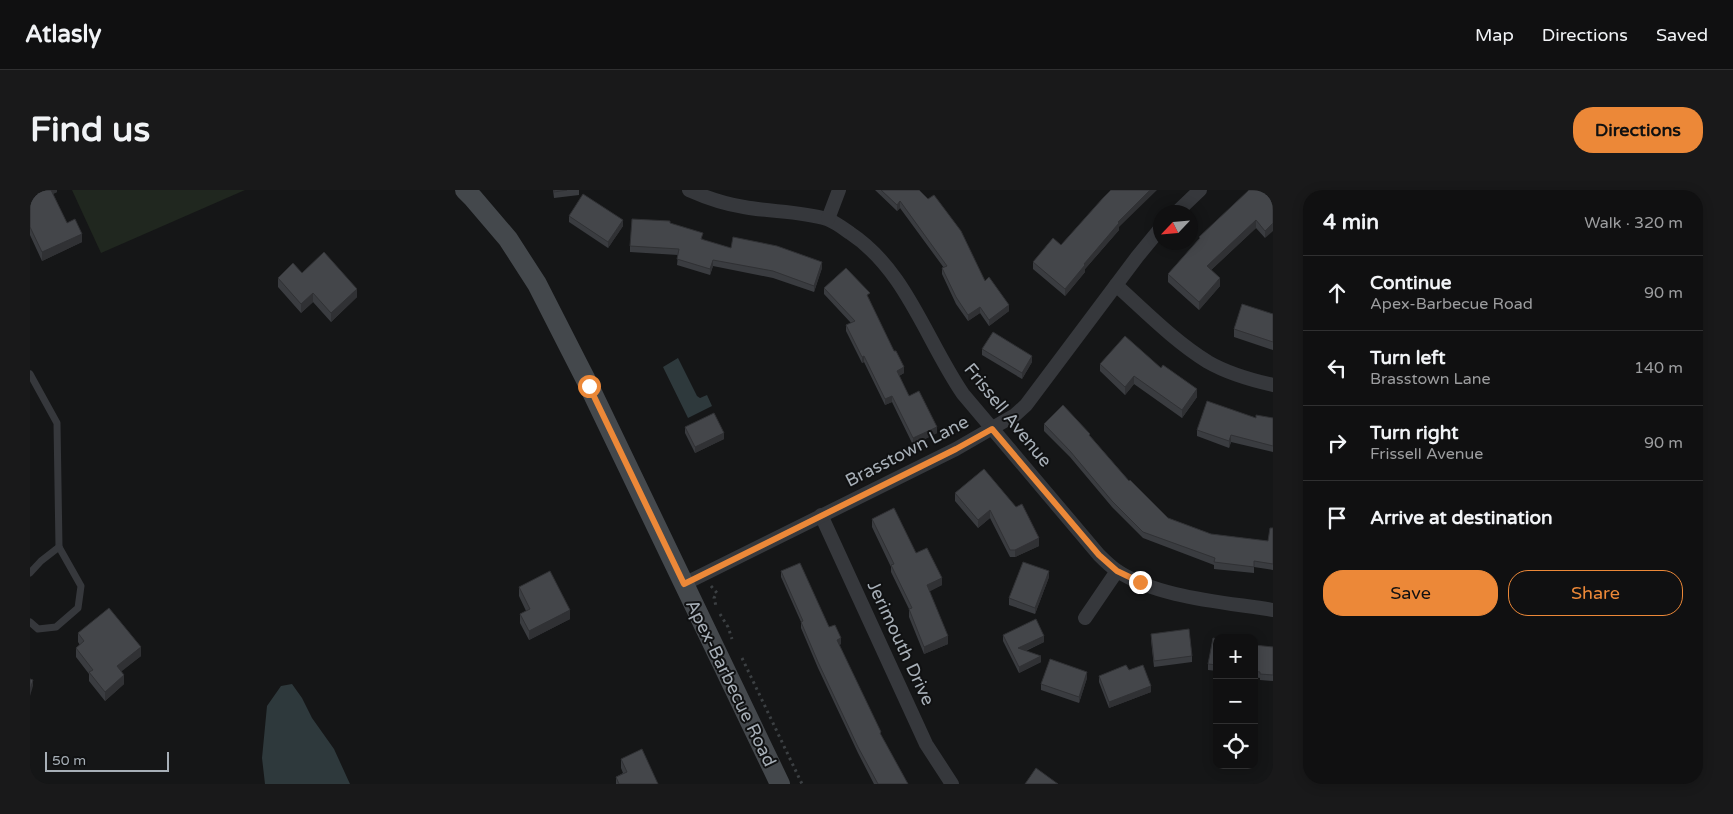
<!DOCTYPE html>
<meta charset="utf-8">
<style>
:root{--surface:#101011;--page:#19191a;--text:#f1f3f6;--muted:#9c9d9f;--line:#303031;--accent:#ec8838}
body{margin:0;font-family:"Varela Round",sans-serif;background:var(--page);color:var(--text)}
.controls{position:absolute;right:15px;bottom:15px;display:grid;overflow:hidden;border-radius:10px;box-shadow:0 2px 12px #0003}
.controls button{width:45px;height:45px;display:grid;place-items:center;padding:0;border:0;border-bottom:1px solid var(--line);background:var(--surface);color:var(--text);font:25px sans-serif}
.compass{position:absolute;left:1123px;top:15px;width:45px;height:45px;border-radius:50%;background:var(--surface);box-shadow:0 2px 12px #0003;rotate:244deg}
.scale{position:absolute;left:15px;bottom:12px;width:124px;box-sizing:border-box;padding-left:5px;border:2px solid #a7afb7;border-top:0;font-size:14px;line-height:18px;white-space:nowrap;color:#a7afb7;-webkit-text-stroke:4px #101112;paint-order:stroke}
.stop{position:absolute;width:15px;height:15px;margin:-11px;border:4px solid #ec8838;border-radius:50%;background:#fff}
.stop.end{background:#ec8838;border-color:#fff;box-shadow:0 1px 5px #0008}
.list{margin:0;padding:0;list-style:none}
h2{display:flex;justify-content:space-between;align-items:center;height:65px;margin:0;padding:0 20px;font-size:21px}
h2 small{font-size:16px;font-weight:400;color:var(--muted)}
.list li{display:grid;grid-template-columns:32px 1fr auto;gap:15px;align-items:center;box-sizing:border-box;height:75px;padding:0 20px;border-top:1px solid var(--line)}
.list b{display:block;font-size:19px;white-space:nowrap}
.list p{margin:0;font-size:16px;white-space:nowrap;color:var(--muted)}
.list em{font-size:16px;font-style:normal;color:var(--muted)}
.actions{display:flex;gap:10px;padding:15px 20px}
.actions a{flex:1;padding:11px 0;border:1px solid var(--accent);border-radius:20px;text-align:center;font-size:18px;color:var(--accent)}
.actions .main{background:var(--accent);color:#111}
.icon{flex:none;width:28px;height:28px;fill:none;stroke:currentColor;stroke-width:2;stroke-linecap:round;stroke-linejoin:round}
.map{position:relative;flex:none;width:1243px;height:594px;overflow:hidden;border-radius:20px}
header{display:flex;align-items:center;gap:30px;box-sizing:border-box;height:70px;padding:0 25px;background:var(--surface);border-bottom:1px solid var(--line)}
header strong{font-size:24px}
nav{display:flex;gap:28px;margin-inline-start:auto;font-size:18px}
.intro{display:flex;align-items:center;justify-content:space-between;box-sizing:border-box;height:120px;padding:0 30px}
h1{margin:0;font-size:35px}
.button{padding:12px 22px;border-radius:20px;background:var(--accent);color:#111;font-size:18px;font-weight:700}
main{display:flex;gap:30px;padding:0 30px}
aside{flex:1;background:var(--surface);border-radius:20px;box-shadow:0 2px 12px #0003}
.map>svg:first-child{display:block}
.green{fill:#20271f}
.water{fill:#2e393c}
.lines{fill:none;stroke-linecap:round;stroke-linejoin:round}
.path{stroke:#3c4043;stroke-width:3;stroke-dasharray:2.5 4;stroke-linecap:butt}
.lane{stroke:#36383c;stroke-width:7}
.street{stroke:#36383c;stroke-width:14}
.secondary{stroke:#44484c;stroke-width:20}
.wall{fill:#3a3c40}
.shaded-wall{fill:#303134}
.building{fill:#44464a;stroke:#303134}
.route{stroke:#ec8838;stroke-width:6}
.labels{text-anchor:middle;stroke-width:4;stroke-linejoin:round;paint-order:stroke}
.street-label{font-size:18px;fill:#a7afb7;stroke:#101112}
</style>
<header>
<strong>Atlasly</strong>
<nav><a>Map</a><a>Directions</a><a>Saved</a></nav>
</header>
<div class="intro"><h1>Find us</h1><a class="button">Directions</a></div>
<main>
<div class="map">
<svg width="1243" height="594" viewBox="0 0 1243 594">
<rect width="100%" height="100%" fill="#151617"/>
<polygon class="green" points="42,0 215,0 71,63"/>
<g class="water">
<polygon points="648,168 667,206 670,208 677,205 682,216 658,228 633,177"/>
<polygon points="262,494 272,508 282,528 304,559 320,594 235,594 232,568 237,516 251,496"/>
</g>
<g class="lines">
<g class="path">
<polyline points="681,396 687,403 684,408 686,416"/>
<polyline points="690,424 698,437 702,449"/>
<polyline points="712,468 772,594"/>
</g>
<g class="lane">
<polyline points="0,184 27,233 29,357 51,396 48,418 26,437 8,439 0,432"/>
<polyline points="0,383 11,371 29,357"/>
</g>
<g class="street">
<path d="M659 0C677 8 695 14 714 17 741 22 770 21 797 29 805 32 813 38 820 43 876 80 896 150 933 204L1069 365C1074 370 1080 376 1086 380 1127 408 1195 412 1243 420"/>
<polyline points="1147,22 1170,0"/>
<polyline points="798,29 809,0"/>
<path d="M1086 95C1115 121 1144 151 1178 172 1197 183 1221 190 1243 195"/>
<polyline points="791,325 896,554 922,594"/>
<polyline points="654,394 926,259 985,225 996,215 1107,67 1130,39"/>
<polyline points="1055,428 1087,381"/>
</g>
<polyline class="secondary" points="435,0 443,8 478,49 507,94 559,196 750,594"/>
</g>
<g class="wall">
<polygon points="0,0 27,0 27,2 23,4 37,33 52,52 12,71 0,45"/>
<polygon points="523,0 549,0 549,5 524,8"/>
<polygon points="845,0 889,0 955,91 979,121 959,136 950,123 938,131 926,114 912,84 912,78 914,78 870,18 867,21"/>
<polygon points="1243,0 1235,48 1226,38 1181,80 1190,96 1169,120 1138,92 1138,84 1169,49 1169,47"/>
<polygon points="539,26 593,36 578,58 539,32"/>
<polygon points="640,33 673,49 673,50 701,58 792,78 784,102 743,88 683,76 680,85 647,75 648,65 600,62 600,56"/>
<polygon points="1089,37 1089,40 1055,79 1055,82 1035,106 1003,79 1003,72 1031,55"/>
<polygon points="272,83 327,107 301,132 283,112 271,123 248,97 248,88"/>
<polygon points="794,98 840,109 839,109 874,183 869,186 879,206 907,243 883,255 862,212 855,215 834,172 832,173 816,141 816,135 821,133 794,104"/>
<polygon points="1243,124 1243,160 1204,147 1204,139"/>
<polygon points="952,159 1002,172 992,189 952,165"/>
<polygon points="1070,174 1131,178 1167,207 1152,228 1104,194 1095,205 1070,181"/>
<polygon points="1226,228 1243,228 1243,262 1201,252 1199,258 1167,246 1167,240"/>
<polygon points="1014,234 1060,246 1099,291 1138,328 1181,344 1238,351 1243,338 1243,380 1224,377 1224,383 1184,379 1184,375 1113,348 1082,317 1040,267 1014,241"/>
<polygon points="655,237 694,249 665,263 655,243"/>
<polygon points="954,279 1009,356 985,367 980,367 960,328 948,338 925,311 925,303"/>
<polygon points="842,329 886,363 912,395 899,401 918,454 894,464 879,427 879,419 861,382 861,377 842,337"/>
<polygon points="751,381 799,437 811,454 809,455 851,545 878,594 844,594 828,563 788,478 771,438 771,432 751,387"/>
<polygon points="1019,387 1005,424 979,415 979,408"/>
<polygon points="489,397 540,429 499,450 490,433 490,424 496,421 489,406"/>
<polygon points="48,443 111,466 91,481 94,494 75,511 59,491 59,484 46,467 46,458 50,455 48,452"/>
<polygon points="1121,444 1162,466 1162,472 1124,477 1121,450"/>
<polygon points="973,445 1014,452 996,461 1011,472 989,483 973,451"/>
<polygon points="1187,449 1187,481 1178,480 1178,474"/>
<polygon points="1224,455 1243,457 1243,491 1230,490 1230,488 1224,487"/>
<polygon points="1069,486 1121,502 1079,518 1069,492"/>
<polygon points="1057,488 1049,513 1011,500 1011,494"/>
<polygon points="591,569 628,594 586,594 586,587 593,583 591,578"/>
</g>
<g class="shaded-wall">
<polygon points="20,0 27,0 27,2 20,5"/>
<polygon points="1120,0 1127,0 1089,37 1089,40 1055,79 1055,82 1035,106 1035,99 1054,74 1088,32"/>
<polygon points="870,11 870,18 867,21 867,15"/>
<polygon points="593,30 593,36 578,58 578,52"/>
<polygon points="1226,30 1226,38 1177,84 1177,76"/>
<polygon points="1243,33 1243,41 1235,48 1235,41"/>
<polygon points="52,44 52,52 12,71 12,62"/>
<polygon points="683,70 683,76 680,85 680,79"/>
<polygon points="792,72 792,78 784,102 784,96"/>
<polygon points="1190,88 1190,96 1169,120 1169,112"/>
<polygon points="327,99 327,107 301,132 301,123"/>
<polygon points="283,103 283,112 271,123 271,114"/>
<polygon points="979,115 979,121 959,136 959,130"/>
<polygon points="950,117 950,123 938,131 938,125"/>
<polygon points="834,166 834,172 832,173 832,167"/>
<polygon points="1002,166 1002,172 992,189 992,183"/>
<polygon points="874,177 874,183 867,187 867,181"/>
<polygon points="1104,186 1104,194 1095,205 1095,197"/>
<polygon points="1167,199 1167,207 1152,228 1152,220"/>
<polygon points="862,206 862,212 855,215 855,209"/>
<polygon points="907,237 907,243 883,255 883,248"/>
<polygon points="694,243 694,249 665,263 665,257"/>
<polygon points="1201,245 1201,252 1199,258 1199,251"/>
<polygon points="960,320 960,328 948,338 948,330"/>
<polygon points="1009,348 1009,356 985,367 985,360"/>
<polygon points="1019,381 1019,387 1005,424 1005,418"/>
<polygon points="912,388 912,395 897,403 897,395"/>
<polygon points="540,420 540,429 499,450 499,441"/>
<polygon points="918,446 918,454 894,464 894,457"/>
<polygon points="1014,446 1014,452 988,464 988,458"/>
<polygon points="811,448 811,454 807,456 807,450"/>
<polygon points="111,457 111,466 87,485 87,476"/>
<polygon points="1011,466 1011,472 989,483 989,477"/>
<polygon points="1057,482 1057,488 1049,513 1049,507"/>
<polygon points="94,485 94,494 75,511 75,502"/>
<polygon points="3,490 3,496 0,506 0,500"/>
<polygon points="1121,496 1121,502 1079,518 1079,512"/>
</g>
<g class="building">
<polygon points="0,0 21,0 37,33 45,29 52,44 12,62 0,37"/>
<polygon points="524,0 537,0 524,2"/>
<polygon points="851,0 889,0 898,9 904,5 931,41 955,91 959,87 979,115 959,130 950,117 938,125 926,107 912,78 917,76 870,11 867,15"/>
<polygon points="1081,0 1120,0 1088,32 1089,33 1054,74 1055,75 1035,99 1003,72 1023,48 1031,55 1073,8"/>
<polygon points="1219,0 1243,0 1243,33 1235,41 1226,30 1177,76 1190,88 1169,112 1138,84 1170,48 1169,47"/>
<polygon points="553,4 593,30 578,52 539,26"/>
<polygon points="602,29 640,31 640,33 673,43 671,49 701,58 703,47 747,56 792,72 784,96 743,81 683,70 680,79 647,69 649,59 600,56"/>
<polygon points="294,62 327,99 301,123 283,103 271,114 248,88 263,73 272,83"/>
<polygon points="816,78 840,103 837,105 864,161 866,161 874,177 867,181 879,206 889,201 907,237 883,248 862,206 855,209 834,166 832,167 816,135 825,131 794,98"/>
<polygon points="1212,114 1243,124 1243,152 1204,139"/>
<polygon points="963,142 1002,166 992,183 952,159"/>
<polygon points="1095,146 1131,178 1133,175 1167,199 1152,220 1104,186 1095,197 1070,174"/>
<polygon points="1177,211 1226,228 1226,225 1243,228 1243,256 1201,245 1199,251 1167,240"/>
<polygon points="1033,215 1060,244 1059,245 1099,291 1100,290 1138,328 1181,344 1238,351 1240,338 1243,338 1243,374 1224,371 1224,377 1184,372 1185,368 1113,342 1082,311 1040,261 1014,234"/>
<polygon points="684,223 694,243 665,257 655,237"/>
<polygon points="954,279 986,317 992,314 1009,348 985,360 980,360 960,320 948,330 925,303"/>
<polygon points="864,318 886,363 897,358 912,388 897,395 918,446 894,457 879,419 882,418 861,375 864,374 842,329"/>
<polygon points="993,372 1019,381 1005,418 979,408"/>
<polygon points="770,373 799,437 805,435 811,448 807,450 851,542 850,543 878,594 848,594 828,557 788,472 771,432 773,431 751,381"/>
<polygon points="520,381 540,420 499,441 490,424 500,419 489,397"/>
<polygon points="79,418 111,457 87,476 94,485 75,502 59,482 63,480 46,458 54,451 48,443"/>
<polygon points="1006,429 1014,446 988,458 1011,466 989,477 973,445"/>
<polygon points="1159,439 1162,466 1124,471 1121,444"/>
<polygon points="1183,448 1187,449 1187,475 1178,474"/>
<polygon points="1224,455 1243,457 1243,485 1230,484 1230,482 1224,481"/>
<polygon points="1020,469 1057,482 1049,507 1011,494"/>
<polygon points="1096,475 1099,480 1113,475 1121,496 1079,512 1069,486"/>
<polygon points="0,489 3,490 0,500"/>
<polygon points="612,559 628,594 589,594 586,587 597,582 591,569"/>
<polygon points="1006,578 1028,594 995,594"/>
</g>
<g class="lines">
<polyline class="route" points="559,196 654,394 926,259 962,239 1069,365 1087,381 1110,392"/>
</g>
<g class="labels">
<g class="street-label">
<text transform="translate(978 225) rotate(51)" y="6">Frissell Avenue</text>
<text transform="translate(877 261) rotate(-27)" y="6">Brasstown Lane</text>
<text transform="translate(871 453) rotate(65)" y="6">Jerimouth Drive</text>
<text transform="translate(701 493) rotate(64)" y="6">Apex-Barbecue Road</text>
</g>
</g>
</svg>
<div class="controls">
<button>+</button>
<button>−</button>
<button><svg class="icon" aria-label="locate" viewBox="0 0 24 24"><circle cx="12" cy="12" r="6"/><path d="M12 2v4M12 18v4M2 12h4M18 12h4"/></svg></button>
</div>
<svg class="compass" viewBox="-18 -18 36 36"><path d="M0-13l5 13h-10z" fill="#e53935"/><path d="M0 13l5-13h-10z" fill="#9c9d9f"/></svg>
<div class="scale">50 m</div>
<div class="stop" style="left:559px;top:196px"></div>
<div class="stop end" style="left:1110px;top:392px"></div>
</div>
<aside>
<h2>4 min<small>Walk · 320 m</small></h2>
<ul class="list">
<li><svg class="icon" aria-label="ahead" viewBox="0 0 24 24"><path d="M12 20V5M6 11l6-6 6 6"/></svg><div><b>Continue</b><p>Apex-Barbecue Road</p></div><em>90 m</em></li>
<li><svg class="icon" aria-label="left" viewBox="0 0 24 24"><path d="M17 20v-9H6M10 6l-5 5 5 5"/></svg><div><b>Turn left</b><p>Brasstown Lane</p></div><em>140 m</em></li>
<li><svg class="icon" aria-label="right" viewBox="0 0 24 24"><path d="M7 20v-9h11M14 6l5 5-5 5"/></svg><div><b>Turn right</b><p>Frissell Avenue</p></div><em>90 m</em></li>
<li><svg class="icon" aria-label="arrive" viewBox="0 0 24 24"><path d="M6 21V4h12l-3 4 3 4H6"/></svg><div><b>Arrive at destination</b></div></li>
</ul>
<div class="actions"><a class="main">Save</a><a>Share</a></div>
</aside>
</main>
